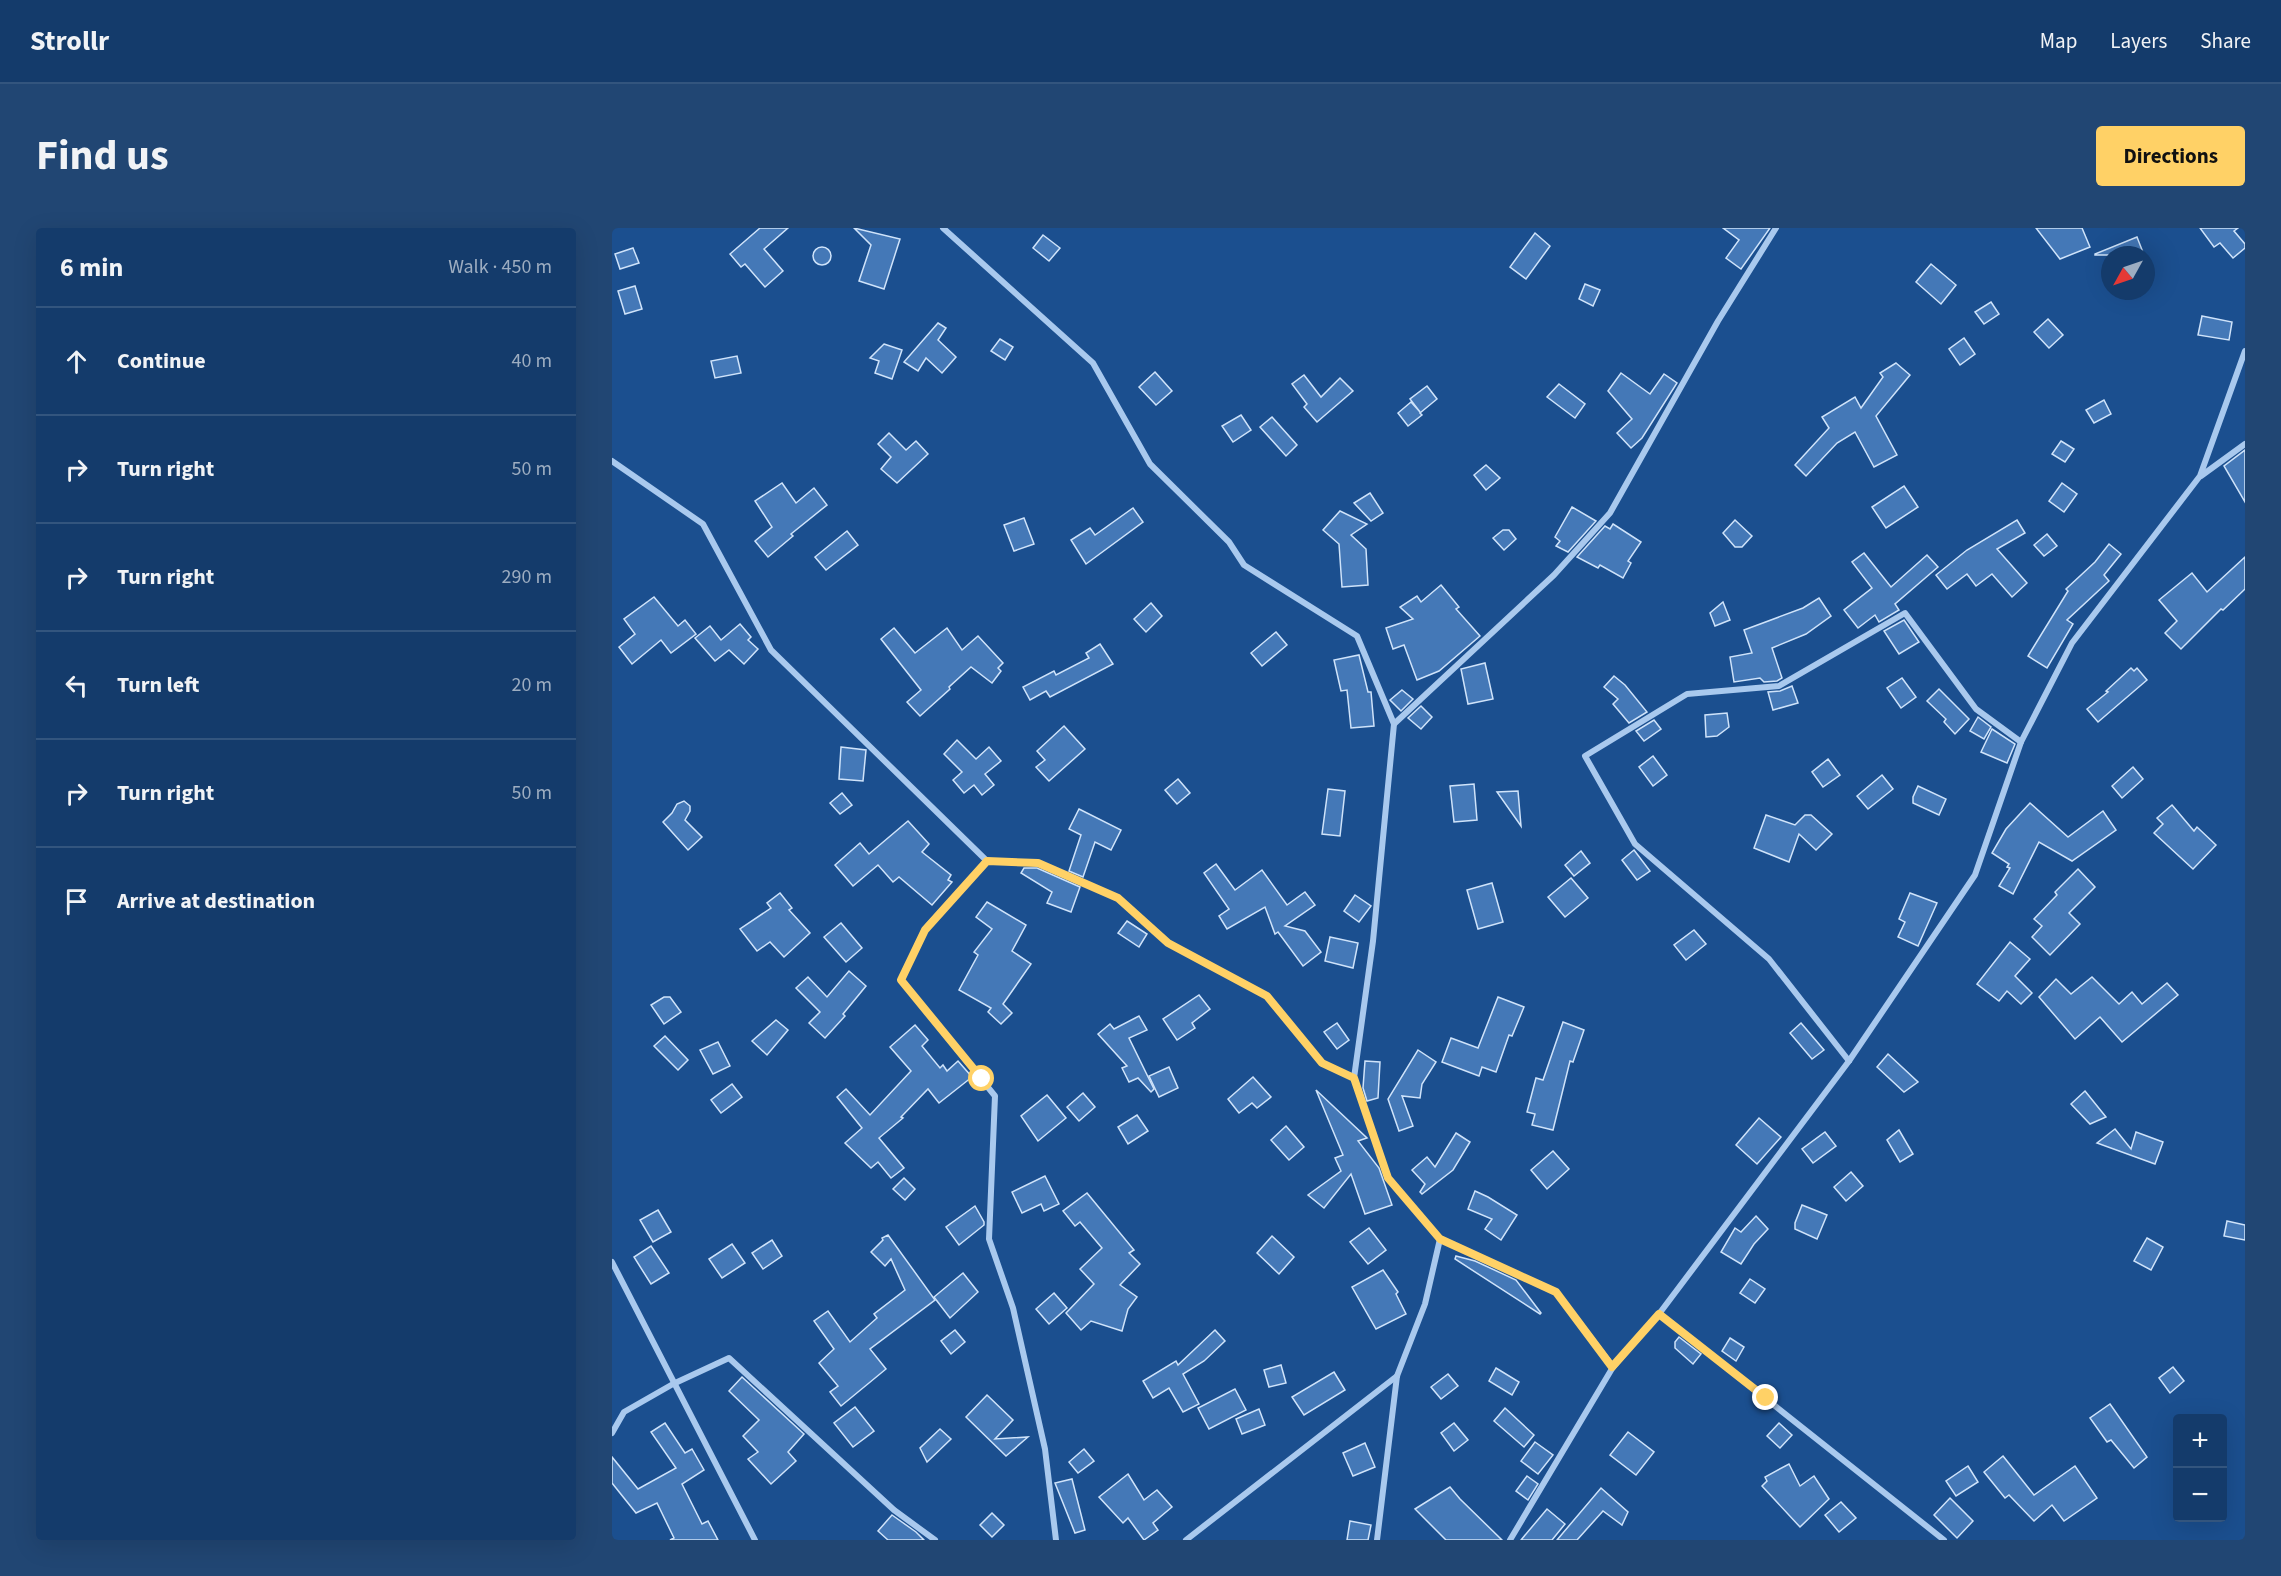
<!DOCTYPE html>
<meta charset="utf-8">
<style>
:root{--surface:#143b6b;--page:#214673;--text:#f1f3f6;--muted:#9dadc1;--line:#33557e;--accent:#ffd166}
body{margin:0;font-family:"Source Sans 3",sans-serif;background:var(--page);color:var(--text)}
.controls{position:absolute;right:18px;bottom:18px;display:grid;overflow:hidden;border-radius:6px;box-shadow:0 6px 24px #0002}
.controls button{width:54px;height:54px;display:grid;place-items:center;padding:0;border:0;border-bottom:2px solid var(--line);background:var(--surface);color:var(--text);font:30px sans-serif}
.compass{position:absolute;left:1489px;top:18px;width:54px;height:54px;border-radius:50%;background:var(--surface);box-shadow:0 6px 24px #0002;rotate:230deg}
.stop{position:absolute;width:18px;height:18px;margin:-14px;border:4px solid #ffd166;border-radius:50%;background:#fff}
.stop.end{background:#ffd166;border-color:#fff;box-shadow:0 2px 6px #0008}
.list{margin:0;padding:0;list-style:none}
h2{display:flex;justify-content:space-between;align-items:center;height:78px;margin:0;padding:0 24px;font-size:26px}
h2 small{font-size:20px;font-weight:400;color:var(--muted)}
.list li{display:grid;grid-template-columns:39px 1fr auto;gap:18px;align-items:center;box-sizing:border-box;height:108px;padding:0 24px;border-top:2px solid var(--line)}
.list b{display:block;font-size:22px;white-space:nowrap}
.list em{font-size:20px;font-style:normal;color:var(--muted)}
.icon{flex:none;width:33px;height:33px;fill:none;stroke:currentColor;stroke-width:2;stroke-linecap:round;stroke-linejoin:round}
.map{position:relative;flex:none;width:1633px;height:1312px;overflow:hidden;border-radius:6px}
header{display:flex;align-items:center;gap:36px;box-sizing:border-box;height:84px;padding:0 30px;background:var(--surface);border-bottom:2px solid var(--line)}
header strong{font-size:28px}
nav{display:flex;gap:33px;margin-inline-start:auto;font-size:21px}
.intro{display:flex;align-items:center;justify-content:space-between;box-sizing:border-box;height:144px;padding:0 36px}
h1{margin:0;font-size:42px}
.button{padding:15px 27px;border-radius:6px;background:var(--accent);color:#111;font-size:21px;font-weight:700}
main{display:flex;gap:36px;padding:0 36px}
aside{flex:1;background:var(--surface);border-radius:6px;box-shadow:0 6px 24px #0002}
.map>svg:first-child{display:block}
.building{fill:#4478b7;stroke:#cfe3fa;stroke-width:1.5}
.lines{fill:none;stroke-linecap:round;stroke-linejoin:round}
.street{stroke:#a9c9ee;stroke-width:6}
.route{stroke:#ffd166;stroke-width:8}
</style>
<header>
<strong>Strollr</strong>
<nav><a>Map</a><a>Layers</a><a>Share</a></nav>
</header>
<div class="intro"><h1>Find us</h1><a class="button">Directions</a></div>
<main>
<aside>
<h2>6 min<small>Walk · 450 m</small></h2>
<ul class="list">
<li><svg class="icon" aria-label="ahead" viewBox="0 0 24 24"><path d="M12 20V5M6 11l6-6 6 6"/></svg><div><b>Continue</b></div><em>40 m</em></li>
<li><svg class="icon" aria-label="right" viewBox="0 0 24 24"><path d="M7 20v-9h11M14 6l5 5-5 5"/></svg><div><b>Turn right</b></div><em>50 m</em></li>
<li><svg class="icon" aria-label="right" viewBox="0 0 24 24"><path d="M7 20v-9h11M14 6l5 5-5 5"/></svg><div><b>Turn right</b></div><em>290 m</em></li>
<li><svg class="icon" aria-label="left" viewBox="0 0 24 24"><path d="M17 20v-9H6M10 6l-5 5 5 5"/></svg><div><b>Turn left</b></div><em>20 m</em></li>
<li><svg class="icon" aria-label="right" viewBox="0 0 24 24"><path d="M7 20v-9h11M14 6l5 5-5 5"/></svg><div><b>Turn right</b></div><em>50 m</em></li>
<li><svg class="icon" aria-label="arrive" viewBox="0 0 24 24"><path d="M6 21V4h12l-3 4 3 4H6"/></svg><div><b>Arrive at destination</b></div></li>
</ul>
</aside>
<div class="map">
<svg width="1633" height="1312" viewBox="0 0 1633 1312">
<rect width="100%" height="100%" fill="#1b4f8f"/>
<g class="building">
<polygon points="148,0 176,0 152,21 171,43 153,59 133,36 129,39 118,26"/>
<polygon points="242,0 288,11 272,61 247,53 259,17"/>
<polygon points="1111,0 1158,0 1129,41 1114,30 1127,12"/>
<polygon points="1424,0 1470,0 1478,19 1448,31"/>
<polygon points="1588,0 1626,0 1622,3 1633,16 1633,20 1621,30 1608,15 1602,19"/>
<polygon points="923,5 938,18 914,51 898,39"/>
<polygon points="431,7 448,20 437,33 421,20"/>
<polygon points="1525,9 1532,27 1483,27 1483,26"/>
<circle cx="210" cy="28" r="9"/>
<polygon points="21,20 27,35 8,41 3,26"/>
<polygon points="1319,36 1344,57 1329,76 1304,54"/>
<polygon points="973,56 988,62 981,78 967,71"/>
<polygon points="23,58 30,81 13,86 6,63"/>
<polygon points="1379,74 1387,86 1372,96 1363,84"/>
<polygon points="1590,88 1620,94 1617,112 1586,107"/>
<polygon points="1436,91 1451,107 1437,120 1422,104"/>
<polygon points="326,95 334,100 326,112 344,129 330,145 314,130 306,143 292,134"/>
<polygon points="1352,110 1363,126 1348,137 1337,121"/>
<polygon points="388,111 401,119 393,132 379,123"/>
<polygon points="272,116 290,122 280,151 263,145 267,133 258,130"/>
<polygon points="125,128 129,145 103,150 99,133"/>
<polygon points="1284,135 1298,147 1264,188 1285,227 1262,239 1243,204 1225,215 1194,248 1183,237 1217,200 1210,189 1243,169 1249,180 1271,149 1268,145"/>
<polygon points="543,144 560,163 544,177 527,159"/>
<polygon points="1009,145 1038,166 1052,146 1065,155 1030,210 1019,220 1005,205 1020,191 996,163"/>
<polygon points="692,147 709,169 728,150 741,163 705,194 692,179 695,176 680,156"/>
<polygon points="947,156 973,176 963,190 935,169"/>
<polygon points="815,158 825,171 808,185 810,187 796,198 786,185 799,174 808,184 798,171"/>
<polygon points="1492,172 1499,186 1482,195 1474,182"/>
<polygon points="629,187 639,202 621,214 610,198"/>
<polygon points="660,189 685,217 674,228 648,199"/>
<polygon points="277,205 294,222 304,213 316,226 285,255 269,241 279,229 266,216"/>
<polygon points="1449,213 1462,221 1453,234 1440,226"/>
<polygon points="1633,222 1633,274 1612,238"/>
<polygon points="874,237 888,250 874,262 862,247"/>
<polygon points="170,255 184,275 202,260 215,277 179,306 181,308 156,329 143,313 160,299 143,273"/>
<polygon points="1450,255 1465,266 1452,284 1437,273"/>
<polygon points="1292,258 1306,279 1274,300 1260,279"/>
<polygon points="758,265 771,285 759,293 742,275"/>
<polygon points="960,279 984,293 956,324 944,318 948,313 943,309"/>
<polygon points="521,280 531,294 474,336 459,312 478,300 483,307"/>
<polygon points="728,283 755,296 739,307 754,321 756,357 730,359 727,316 711,302"/>
<polygon points="412,290 422,316 402,323 392,297"/>
<polygon points="1123,292 1140,308 1130,319 1123,319 1111,305"/>
<polygon points="1405,292 1413,305 1385,321 1415,355 1400,369 1380,346 1364,358 1355,346 1335,361 1324,347 1355,322"/>
<polygon points="1001,296 1029,314 1016,333 1019,335 1011,350 988,337 986,340 965,329 993,298 998,301"/>
<polygon points="891,302 897,302 904,311 892,322 881,310"/>
<polygon points="235,303 246,317 214,342 203,329"/>
<polygon points="1435,306 1445,318 1432,328 1422,317"/>
<polygon points="1497,316 1509,326 1492,347 1497,353 1455,392 1461,396 1435,440 1416,428 1456,363 1454,361 1483,334"/>
<polygon points="1252,325 1279,359 1315,327 1326,339 1283,376 1287,382 1267,394 1263,387 1246,400 1232,382 1260,360 1240,334"/>
<polygon points="1633,329 1633,361 1611,382 1609,381 1569,421 1553,405 1565,393 1547,372 1580,345 1595,364"/>
<polygon points="829,357 847,379 844,381 868,408 827,443 805,452 792,417 781,421 774,400 801,391 788,379 805,368 809,374"/>
<polygon points="42,369 66,398 73,392 84,406 59,425 49,412 20,436 7,419 23,406 12,391"/>
<polygon points="1207,370 1219,388 1194,406 1160,420 1170,450 1165,453 1152,454 1148,450 1122,454 1118,429 1140,425 1132,402 1191,380"/>
<polygon points="1111,374 1118,392 1103,398 1098,385"/>
<polygon points="539,375 550,388 534,404 522,391"/>
<polygon points="1292,392 1307,414 1287,426 1272,403"/>
<polygon points="128,396 139,409 136,412 146,421 132,436 117,422 103,433 83,410 98,398 109,412"/>
<polygon points="282,400 303,425 335,400 350,422 366,408 391,435 386,440 389,443 380,455 359,439 337,459 338,461 308,488 295,474 309,462 269,411"/>
<polygon points="664,404 675,417 650,438 639,425"/>
<polygon points="488,416 501,436 438,469 434,463 418,472 411,459 442,443 444,447 477,430 474,425"/>
<polygon points="747,427 756,464 759,464 762,498 739,500 735,462 729,463 722,432"/>
<polygon points="873,435 881,471 856,476 849,441"/>
<polygon points="1519,440 1522,443 1525,440 1535,452 1486,494 1475,481 1496,464 1494,463"/>
<polygon points="1002,448 1013,457 1035,484 1017,495 1001,476 1006,471 992,459"/>
<polygon points="1290,450 1304,469 1289,480 1275,460"/>
<polygon points="1180,458 1186,475 1161,482 1156,464 1168,463"/>
<polygon points="1327,461 1357,491 1343,506 1332,494 1334,491 1315,473"/>
<polygon points="790,462 801,471 789,483 778,472"/>
<polygon points="809,478 820,489 809,501 796,490"/>
<polygon points="1115,485 1117,499 1105,508 1094,509 1093,487"/>
<polygon points="1366,489 1379,499 1372,511 1358,503"/>
<polygon points="1042,492 1049,501 1032,513 1024,503"/>
<polygon points="452,498 473,521 437,553 424,539 433,532 425,523"/>
<polygon points="1380,501 1403,516 1395,535 1369,524"/>
<polygon points="345,512 364,531 377,519 389,533 373,546 382,557 370,567 362,557 352,565 341,552 350,544 332,526"/>
<polygon points="229,519 254,522 251,553 227,551"/>
<polygon points="1041,528 1055,547 1041,558 1027,539"/>
<polygon points="1216,531 1228,547 1211,559 1200,544"/>
<polygon points="1521,539 1531,551 1510,570 1500,558"/>
<polygon points="1270,547 1281,561 1256,581 1245,568"/>
<polygon points="566,551 578,565 565,576 553,562"/>
<polygon points="862,556 865,592 842,594 838,558"/>
<polygon points="1306,558 1334,571 1327,587 1301,575 1301,569"/>
<polygon points="716,561 733,563 728,608 710,606"/>
<polygon points="906,563 909,598 885,564"/>
<polygon points="230,565 240,577 228,586 218,575"/>
<polygon points="72,573 78,578 78,583 73,592 90,609 76,622 51,594 60,585 65,576"/>
<polygon points="1418,575 1456,609 1491,583 1504,602 1460,633 1427,614 1401,666 1387,658 1398,640 1395,639 1397,636 1380,625 1394,601"/>
<polygon points="1560,577 1582,603 1585,599 1604,617 1581,641 1542,605 1551,596 1545,590"/>
<polygon points="467,581 509,602 499,622 483,614 471,649 457,643 469,607 457,601"/>
<polygon points="1154,587 1183,597 1193,587 1199,587 1220,606 1204,622 1187,606 1177,634 1142,620"/>
<polygon points="296,593 317,616 310,624 339,647 336,652 340,654 320,677 287,649 281,654 266,637 241,658 223,637 248,615 257,626"/>
<polygon points="1022,622 1038,643 1025,652 1010,632"/>
<polygon points="969,623 978,635 962,648 953,637"/>
<polygon points="604,636 623,662 650,642 675,677 693,664 703,677 673,698 693,703 709,724 691,738 666,704 663,706 653,679 615,701 607,688 617,681 592,645"/>
<polygon points="412,640 425,640 468,659 459,684 435,675 440,664 409,645"/>
<polygon points="1466,641 1483,659 1457,685 1468,696 1438,727 1420,709 1430,698 1422,691 1445,667 1443,664"/>
<polygon points="959,650 976,670 953,689 936,669"/>
<polygon points="880,655 891,694 866,701 855,662"/>
<polygon points="168,665 180,680 177,682 198,705 172,729 158,714 145,723 128,701 159,680 155,675"/>
<polygon points="1298,665 1325,675 1306,718 1286,709 1293,694 1287,691"/>
<polygon points="743,667 759,678 747,694 732,683"/>
<polygon points="375,674 414,697 400,723 419,736 391,776 400,785 389,796 376,784 379,780 347,762 366,727 362,724 380,701 364,689"/>
<polygon points="515,693 535,706 527,719 506,705"/>
<polygon points="229,695 250,720 234,734 212,709"/>
<polygon points="1082,702 1094,716 1074,732 1062,717"/>
<polygon points="718,709 746,715 741,740 713,733"/>
<polygon points="1398,714 1418,731 1403,748 1420,765 1409,776 1395,763 1387,773 1365,756"/>
<polygon points="237,743 254,758 231,786 233,788 213,810 197,795 208,784 184,760 196,749 215,769"/>
<polygon points="1480,749 1507,776 1520,764 1530,776 1555,755 1566,767 1510,814 1488,789 1463,811 1427,769 1444,751 1459,766"/>
<polygon points="587,767 598,781 580,795 583,800 565,812 551,791"/>
<polygon points="52,769 58,769 69,784 52,796 39,777"/>
<polygon points="886,769 912,779 900,808 897,807 884,844 870,839 867,848 830,834 839,810 866,820"/>
<polygon points="527,788 535,802 517,810 542,861 539,864 526,850 517,854 510,840 515,838 486,806 498,796 502,801"/>
<polygon points="164,792 176,802 155,827 140,813"/>
<polygon points="951,794 972,802 961,834 958,833 941,902 920,897 923,886 915,884 924,850 931,852"/>
<polygon points="725,795 737,812 725,821 712,804"/>
<polygon points="1189,795 1212,822 1200,831 1178,805"/>
<polygon points="303,797 316,812 310,818 328,840 331,837 335,843 346,833 360,849 327,875 316,861 289,889 291,890 267,910 292,940 279,950 266,934 259,940 233,915 250,900 225,869 234,861 258,887 299,843 278,819"/>
<polygon points="53,808 76,832 66,842 42,818"/>
<polygon points="106,814 118,838 101,846 88,822"/>
<polygon points="806,822 824,834 810,856 808,870 790,868 801,898 787,903 776,871"/>
<polygon points="1276,826 1306,854 1292,864 1265,839"/>
<polygon points="753,833 768,834 766,870 755,873 751,860"/>
<polygon points="557,839 566,860 547,869 537,848"/>
<polygon points="641,849 659,869 645,880 640,875 627,885 616,871"/>
<polygon points="120,856 130,869 109,885 99,872"/>
<polygon points="704,862 755,910 746,913 767,940 780,977 753,986 739,946 712,980 696,967 729,943 723,930 731,927"/>
<polygon points="1473,863 1494,889 1478,896 1459,876"/>
<polygon points="471,865 483,879 467,893 455,879"/>
<polygon points="435,867 454,890 426,913 409,888"/>
<polygon points="525,887 536,903 516,916 506,899"/>
<polygon points="1147,890 1169,909 1145,936 1124,917"/>
<polygon points="674,898 692,919 677,932 659,912"/>
<polygon points="1503,901 1519,921 1524,904 1551,914 1543,936 1485,915"/>
<polygon points="1287,902 1301,926 1288,934 1275,912"/>
<polygon points="1213,904 1224,918 1201,935 1190,921"/>
<polygon points="844,905 858,914 841,942 810,966 808,964 813,956 800,942 815,929 823,939"/>
<polygon points="941,923 957,941 935,961 919,942"/>
<polygon points="1239,944 1251,958 1234,973 1222,959"/>
<polygon points="433,948 447,976 432,983 429,976 410,985 400,964"/>
<polygon points="292,950 303,961 293,972 281,961"/>
<polygon points="863,963 876,969 905,987 889,1012 873,1001 880,991 856,981"/>
<polygon points="475,965 522,1022 517,1025 528,1036 508,1057 525,1069 516,1081 510,1103 479,1093 469,1102 454,1085 482,1056 468,1041 490,1020 468,994 463,998 451,983"/>
<polygon points="1190,977 1215,987 1205,1011 1183,1001 1183,995"/>
<polygon points="363,978 372,994 372,997 347,1017 334,999"/>
<polygon points="46,982 59,1004 41,1014 28,992"/>
<polygon points="1144,988 1156,1001 1142,1016 1129,1036 1109,1024 1123,1000 1129,1004"/>
<polygon points="1615,993 1633,997 1633,1012 1612,1008"/>
<polygon points="757,1000 774,1022 756,1036 738,1014"/>
<polygon points="276,1007 323,1072 258,1121 274,1141 229,1178 218,1164 226,1158 207,1135 222,1121 202,1093 216,1083 238,1114 265,1090 262,1086 293,1062 279,1031 273,1038 259,1024 271,1012 270,1010"/>
<polygon points="660,1008 682,1029 667,1046 645,1025"/>
<polygon points="1535,1010 1551,1019 1539,1042 1522,1033"/>
<polygon points="160,1012 170,1028 151,1041 140,1025"/>
<polygon points="120,1016 133,1035 110,1050 97,1031"/>
<polygon points="39,1018 57,1045 39,1056 22,1029"/>
<polygon points="844,1028 863,1033 904,1052 929,1085 928,1086 843,1031"/>
<polygon points="771,1042 786,1064 784,1066 794,1086 764,1101 740,1059"/>
<polygon points="351,1045 366,1064 338,1090 322,1069"/>
<polygon points="1138,1051 1153,1061 1143,1075 1128,1065"/>
<polygon points="442,1065 455,1080 437,1096 424,1081"/>
<polygon points="343,1102 353,1114 339,1126 329,1113"/>
<polygon points="603,1102 613,1113 592,1133 571,1146 587,1176 571,1184 557,1160 541,1170 531,1153 564,1133 566,1137"/>
<polygon points="1067,1109 1089,1126 1081,1136 1063,1120 1063,1114"/>
<polygon points="1118,1110 1132,1119 1124,1133 1110,1123"/>
<polygon points="669,1137 674,1155 657,1159 652,1142"/>
<polygon points="1561,1139 1572,1153 1558,1165 1547,1150"/>
<polygon points="884,1140 907,1154 900,1167 877,1153"/>
<polygon points="722,1144 733,1162 692,1187 680,1169"/>
<polygon points="836,1146 846,1158 829,1171 819,1159"/>
<polygon points="130,1149 192,1206 176,1224 184,1233 159,1256 136,1231 146,1224 131,1208 147,1192 117,1163"/>
<polygon points="623,1161 634,1182 597,1201 586,1180"/>
<polygon points="375,1167 401,1192 383,1211 416,1209 394,1228 354,1189"/>
<polygon points="1498,1176 1535,1229 1522,1240 1499,1212 1495,1214 1478,1190"/>
<polygon points="243,1179 262,1203 241,1219 222,1195"/>
<polygon points="893,1180 922,1207 912,1219 882,1193"/>
<polygon points="647,1181 653,1197 630,1206 624,1191"/>
<polygon points="53,1195 73,1225 80,1221 92,1242 70,1256 90,1296 96,1293 106,1312 58,1312 62,1310 45,1275 24,1285 0,1255 0,1229 26,1261 64,1240 39,1204"/>
<polygon points="842,1195 856,1212 842,1223 829,1205"/>
<polygon points="1167,1195 1180,1207 1168,1220 1155,1208"/>
<polygon points="328,1201 339,1211 315,1234 308,1220"/>
<polygon points="1016,1204 1042,1224 1024,1247 998,1227"/>
<polygon points="923,1214 941,1227 926,1246 909,1233"/>
<polygon points="753,1215 763,1239 741,1248 731,1225"/>
<polygon points="472,1221 482,1233 466,1245 457,1234"/>
<polygon points="1391,1228 1422,1267 1463,1238 1485,1270 1452,1293 1440,1277 1422,1293 1397,1267 1393,1270 1372,1244"/>
<polygon points="1177,1236 1188,1258 1202,1248 1217,1271 1188,1299 1150,1258 1155,1253 1153,1249"/>
<polygon points="1356,1238 1366,1254 1344,1268 1334,1253"/>
<polygon points="516,1246 532,1272 545,1262 560,1279 541,1295 546,1302 532,1312 516,1290 511,1295 487,1269"/>
<polygon points="915,1248 926,1256 916,1272 904,1263"/>
<polygon points="460,1251 473,1302 463,1305 443,1255"/>
<polygon points="838,1259 848,1271 890,1312 834,1312 803,1281"/>
<polygon points="989,1260 1016,1284 1010,1297 991,1283 965,1312 945,1312"/>
<polygon points="1338,1270 1361,1293 1345,1310 1322,1287"/>
<polygon points="1229,1274 1244,1290 1227,1304 1213,1287"/>
<polygon points="935,1281 953,1296 940,1312 909,1312"/>
<polygon points="380,1285 392,1297 380,1309 368,1297"/>
<polygon points="280,1287 304,1304 312,1312 276,1312 266,1303"/>
<polygon points="738,1293 759,1297 756,1312 735,1312"/>
</g>
<g class="lines">
<g class="street">
<polyline points="331,0 481,135 538,236 617,314 632,337 745,408 782,496"/>
<polyline points="0,233 91,296 159,422 375,633 426,635 506,670 556,715 655,768 710,835 742,850 776,950 828,1011 944,1064 1001,1139"/>
<polyline points="1589,248 1633,216"/>
<polyline points="375,633 313,701 289,752 383,868 377,1011 401,1080 433,1221 444,1312"/>
<polyline points="1237,833 1157,731 1023,616 973,528 1075,466 1167,458 1293,385 1364,481 1409,514"/>
<polyline points="742,850 761,713 782,496 942,347 998,285 1106,93 1164,0"/>
<polyline points="0,1034 143,1312"/>
<polyline points="1047,1086 1332,1312"/>
<polyline points="0,1205 12,1184 61,1156 117,1130 282,1282 323,1312"/>
<polyline points="574,1312 785,1148"/>
<polyline points="765,1312 785,1148 813,1076 828,1011"/>
<polyline points="898,1312 1001,1139 1047,1086 1237,833 1363,647 1409,514 1460,415 1588,248 1633,123"/>
</g>
</g>
<g class="lines">
<polyline class="route" points="370,851 289,752 313,702 375,633 426,635 506,670 556,715 655,768 710,835 742,850 776,950 828,1011 944,1064 1000,1139 1047,1086 1154,1170"/>
</g>
</svg>
<div class="controls">
<button>+</button>
<button>−</button>
</div>
<svg class="compass" viewBox="-18 -18 36 36"><path d="M0-13l5 13h-10z" fill="#e53935"/><path d="M0 13l5-13h-10z" fill="#9dadc1"/></svg>
<div class="stop" style="left:370px;top:851px"></div>
<div class="stop end" style="left:1154px;top:1170px"></div>
</div>
</main>
